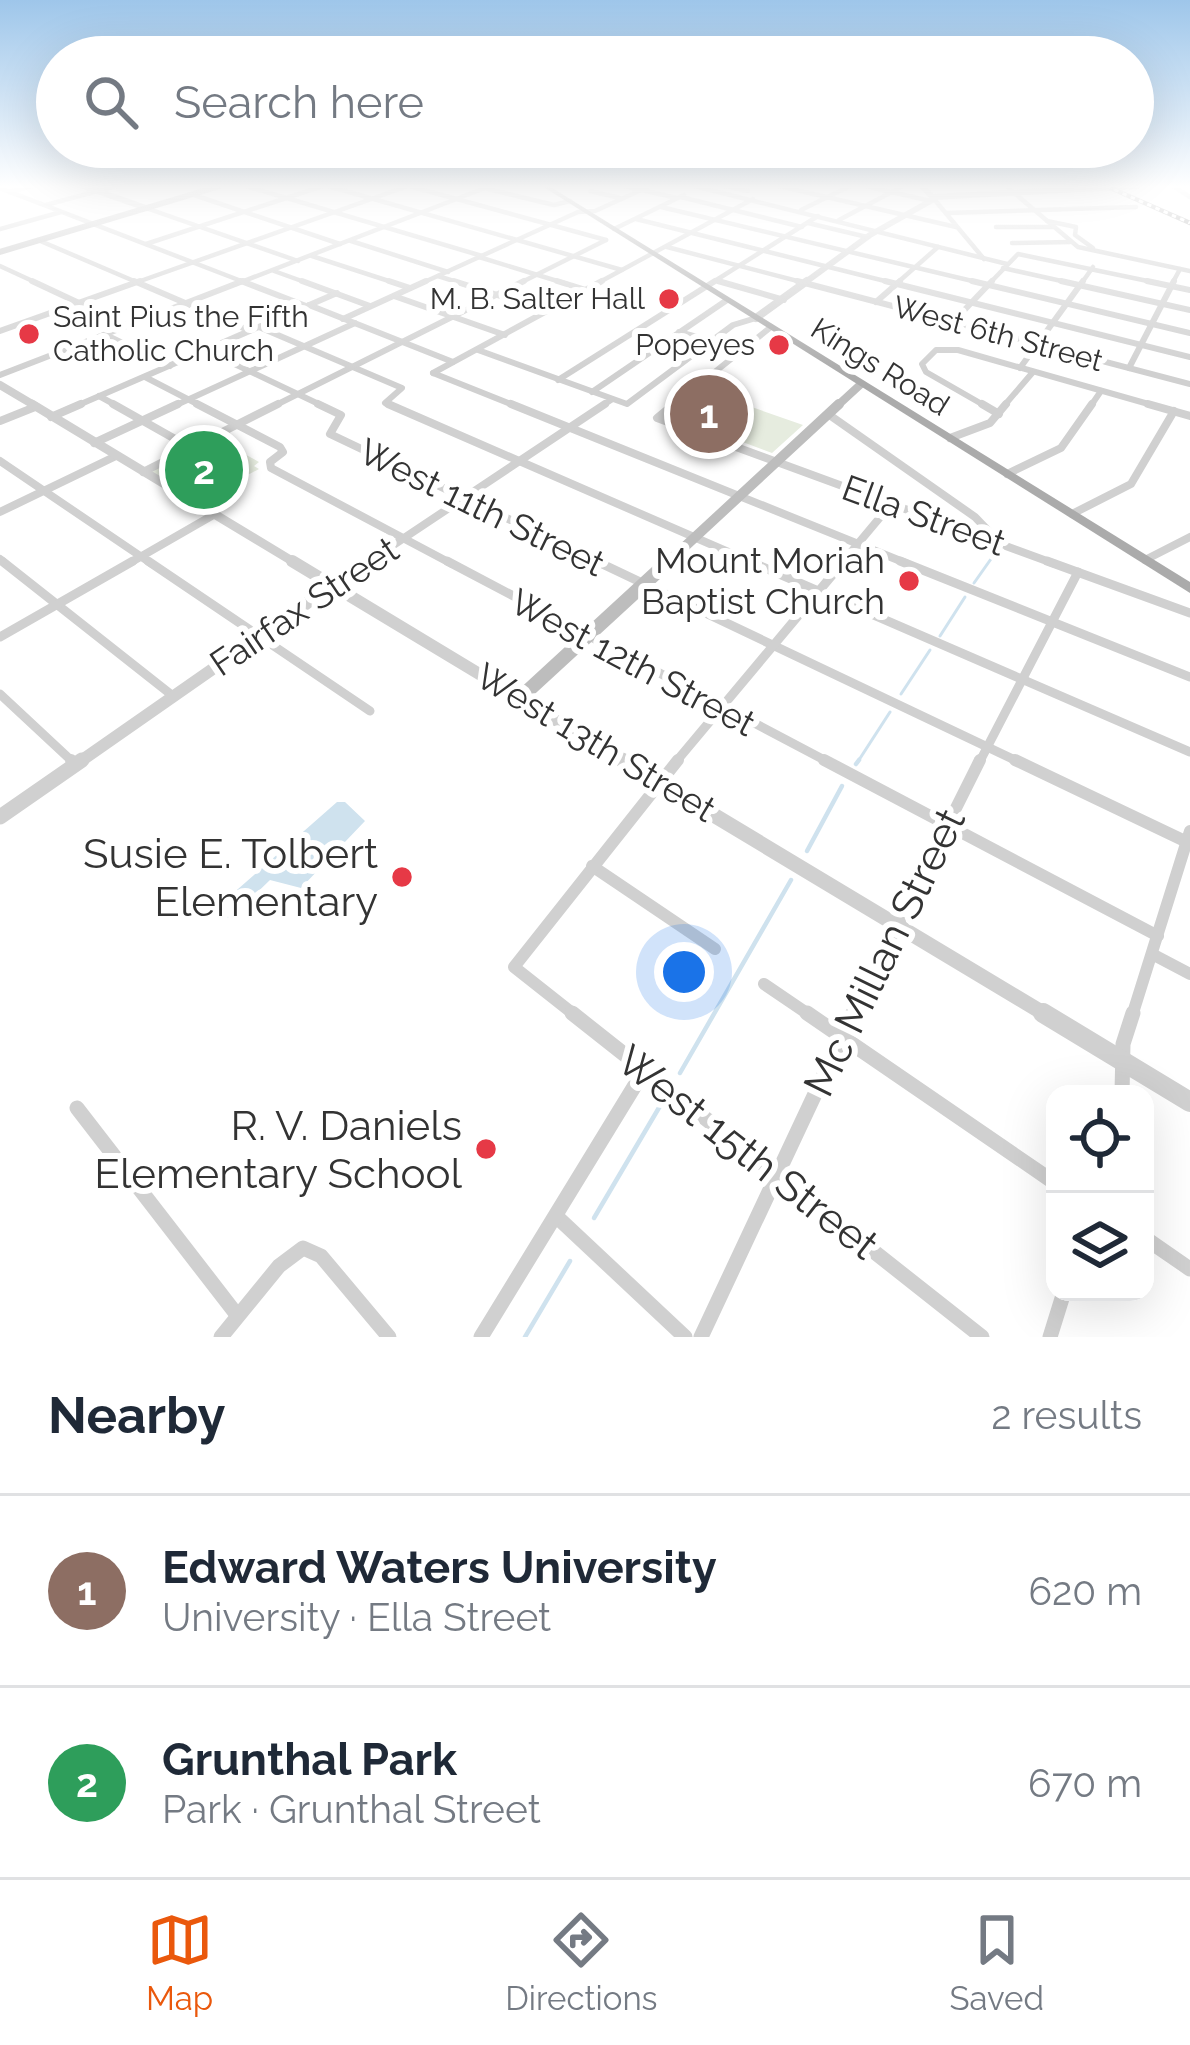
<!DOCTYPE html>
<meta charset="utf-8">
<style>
:root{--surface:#fff;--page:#f6f6f7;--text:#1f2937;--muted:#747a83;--line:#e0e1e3;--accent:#ea580c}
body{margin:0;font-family:Raleway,sans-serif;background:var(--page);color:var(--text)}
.controls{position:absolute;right:36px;bottom:36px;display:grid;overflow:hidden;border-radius:24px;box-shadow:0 12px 48px #0002}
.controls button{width:108px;height:108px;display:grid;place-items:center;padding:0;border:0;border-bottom:3px solid var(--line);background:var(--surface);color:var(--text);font:60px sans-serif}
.you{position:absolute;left:684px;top:972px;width:42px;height:42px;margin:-30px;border:9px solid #fff;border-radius:50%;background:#1a73e8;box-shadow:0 0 0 18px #1a73e833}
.badge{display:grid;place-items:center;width:78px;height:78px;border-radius:50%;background:var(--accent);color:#fff;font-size:39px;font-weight:700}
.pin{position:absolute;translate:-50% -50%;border:6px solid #fff;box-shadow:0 3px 12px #0006}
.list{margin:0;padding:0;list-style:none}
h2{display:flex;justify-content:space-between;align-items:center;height:156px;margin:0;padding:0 48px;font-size:51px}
h2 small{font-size:39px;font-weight:400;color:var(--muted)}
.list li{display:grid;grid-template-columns:78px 1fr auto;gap:36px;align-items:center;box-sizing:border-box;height:192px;padding:0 48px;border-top:3px solid var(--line)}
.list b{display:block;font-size:45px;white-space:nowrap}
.list p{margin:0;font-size:39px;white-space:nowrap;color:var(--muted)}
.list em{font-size:39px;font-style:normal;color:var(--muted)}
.icon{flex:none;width:66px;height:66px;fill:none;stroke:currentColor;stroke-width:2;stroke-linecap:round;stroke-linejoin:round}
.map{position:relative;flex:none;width:1190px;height:1337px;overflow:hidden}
.search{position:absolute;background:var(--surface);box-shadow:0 12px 48px #0002;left:36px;right:36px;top:36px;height:132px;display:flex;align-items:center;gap:30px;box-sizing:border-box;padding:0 42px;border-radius:66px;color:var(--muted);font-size:45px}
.sheet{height:540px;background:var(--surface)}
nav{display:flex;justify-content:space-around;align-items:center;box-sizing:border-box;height:168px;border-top:3px solid var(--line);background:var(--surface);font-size:33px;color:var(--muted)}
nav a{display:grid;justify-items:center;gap:6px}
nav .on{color:var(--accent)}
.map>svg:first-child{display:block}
.green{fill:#e6ecdf}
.water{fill:#cfe2ee}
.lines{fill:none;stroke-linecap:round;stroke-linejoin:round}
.stream-far1{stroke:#cfe2ee;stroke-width:3}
.stream{stroke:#cfe2ee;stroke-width:4.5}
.minor-far5{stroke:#d0d0d0;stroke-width:4.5}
.minor-far4{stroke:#d0d0d0;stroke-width:6}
.minor-far3{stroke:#d0d0d0;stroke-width:8}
.minor-far2{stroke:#d0d0d0;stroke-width:9}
.minor-far1{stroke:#d0d0d0;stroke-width:12}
.minor{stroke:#d0d0d0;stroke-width:15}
.tertiary-far5{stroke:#d0d0d0;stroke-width:6}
.tertiary-far4{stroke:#d0d0d0;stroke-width:8}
.tertiary-far3{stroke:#d0d0d0;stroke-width:9}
.tertiary-far2{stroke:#d0d0d0;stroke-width:12}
.tertiary-far1{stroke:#d0d0d0;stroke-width:15}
.tertiary{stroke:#d0d0d0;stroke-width:20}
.secondary-far3{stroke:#bdbdbd;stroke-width:6}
.secondary-far2{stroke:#bdbdbd;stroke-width:8}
.secondary-far1{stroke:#bdbdbd;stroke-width:10}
.secondary{stroke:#bdbdbd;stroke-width:14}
.primary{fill:#ababab;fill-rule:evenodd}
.rail-casing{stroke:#888;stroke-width:4.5}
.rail{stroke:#fff;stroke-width:3;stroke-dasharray:4.5;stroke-linecap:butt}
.poi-dot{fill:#e63946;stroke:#fff;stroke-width:4.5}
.labels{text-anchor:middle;stroke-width:12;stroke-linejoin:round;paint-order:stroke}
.far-poi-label{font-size:30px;fill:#333;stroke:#fff;text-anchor:end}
.far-street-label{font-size:30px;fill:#333;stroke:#fff}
.street-label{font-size:36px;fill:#333;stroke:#fff}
.poi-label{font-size:36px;fill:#333;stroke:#fff;text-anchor:end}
.near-poi-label{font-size:42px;fill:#333;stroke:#fff;text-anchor:end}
.near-street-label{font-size:42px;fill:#333;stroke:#fff}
</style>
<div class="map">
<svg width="1190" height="1337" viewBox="0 0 1190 1337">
<rect width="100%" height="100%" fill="#fff"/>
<g class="green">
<polygon points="700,389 803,425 772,453 668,414"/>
<polygon points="215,438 259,462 254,466 259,469 201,500 149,472"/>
</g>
<polygon class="water" points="337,802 345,802 365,821 301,888 270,880 232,917 219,920 222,903"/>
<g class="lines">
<g class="stream-far1">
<polyline points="974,583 998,549"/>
<polyline points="940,636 965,597"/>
<polyline points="901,694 930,650"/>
<polyline points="857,763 890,712"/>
</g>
<g class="stream">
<polyline points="856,764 859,760"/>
<polyline points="807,851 842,786"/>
<polyline points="680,1073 791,880"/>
<polyline points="594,1218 660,1106"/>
<polyline points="525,1337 570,1261"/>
</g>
<g class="minor-far5">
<polyline points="246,186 482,256"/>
<polyline points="328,186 622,270"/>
<polyline points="409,186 606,240"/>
<polyline points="624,186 677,198"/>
<polyline points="694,186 1007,264"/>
<polyline points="725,186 748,191"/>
<polyline points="779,186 956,227"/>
<polyline points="865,186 931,201"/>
<polyline points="1006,186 1078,247 1190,271"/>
<polyline points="1173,186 1190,197"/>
<polyline points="0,188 249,284"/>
<polyline points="488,189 554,205 570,201"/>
<polyline points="590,191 620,198"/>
<polyline points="9,192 32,186"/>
<polyline points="191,194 340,244"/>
<polyline points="681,197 802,227"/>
<polyline points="934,199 984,259"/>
<polyline points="46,205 116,186"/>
<polyline points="661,207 985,284"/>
<polyline points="146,208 298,261"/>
<polyline points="801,210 850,186"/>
<polyline points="947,213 1136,207"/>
<polyline points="636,219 897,284"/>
<polyline points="839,220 903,186"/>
<polyline points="1047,221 1076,227 1075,235 1093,248"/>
<polyline points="808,223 867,237"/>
<polyline points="996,227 1053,227"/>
<polyline points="0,229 61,212"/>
<polyline points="614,229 684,195"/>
<polyline points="38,240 141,284"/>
<polyline points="351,241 448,272"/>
<polyline points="1012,243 1070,242"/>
<polyline points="146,244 323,186"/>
<polyline points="667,247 809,284"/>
<polyline points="312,256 398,284"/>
<polyline points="479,257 567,284"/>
<polyline points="0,266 39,284"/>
<polyline points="1003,268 1075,284"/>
<polyline points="274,271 310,284"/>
<polyline points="438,276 463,284"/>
<polyline points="718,281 729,284"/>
<polyline points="132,284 408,186"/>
<polyline points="236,284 490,186"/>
<polyline points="420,284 578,212 595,211 650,186"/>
<polyline points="518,284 606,240"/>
<polyline points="596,284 753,199"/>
<polyline points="710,284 818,216"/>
<polyline points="896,284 938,247"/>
<polyline points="989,284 1018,254 1162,284"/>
<polyline points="1081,284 1093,267"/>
<polyline points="1172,284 1180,269"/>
</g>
<g class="minor-far4">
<polyline points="32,281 128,326"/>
<polyline points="134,281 248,330"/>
<polyline points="241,281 306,306"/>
<polyline points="302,281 370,306"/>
<polyline points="389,281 410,288"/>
<polyline points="454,281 547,311"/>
<polyline points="557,281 586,290"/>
<polyline points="718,281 784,300"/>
<polyline points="797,281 1190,384"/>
<polyline points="885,281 1190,357"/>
<polyline points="972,281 1190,333"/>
<polyline points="1061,281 1190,310"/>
<polyline points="1147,281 1190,290"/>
<polyline points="394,296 505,335"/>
<polyline points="876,302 900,281"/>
<polyline points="309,305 453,362"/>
<polyline points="343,319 426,281"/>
<polyline points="953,322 992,281"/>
<polyline points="259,327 402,388 385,403 395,407"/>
<polyline points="0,331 140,281"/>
<polyline points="679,332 711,341"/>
<polyline points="106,335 170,366"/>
<polyline points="205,350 325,407"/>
<polyline points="478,350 627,404 733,325 756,318"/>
<polyline points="1020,368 1083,281"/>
<polyline points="1129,368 1174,281"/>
<polyline points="433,373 518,407"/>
<polyline points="433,373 602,281"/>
<polyline points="0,375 243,281"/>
<polyline points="145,377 203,407"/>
<polyline points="558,380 715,281"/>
<polyline points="592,392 727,300"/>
<polyline points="99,396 119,407"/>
<polyline points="74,407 337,293"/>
<polyline points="172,407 355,323"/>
<polyline points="272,407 524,281"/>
<polyline points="600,407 611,400"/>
<polyline points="671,407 771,327"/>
<polyline points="987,407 926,372 922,364 936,350 958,350 1159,407"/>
<polyline points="1003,407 1033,372"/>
<polyline points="1090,407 1101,391"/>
</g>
<g class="minor-far3">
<polyline points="113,404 191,448"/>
<polyline points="197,404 280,447 283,452 270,462 271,468 452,564"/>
<polyline points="318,404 341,415 330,434 603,564"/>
<polyline points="388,404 756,564"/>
<polyline points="511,404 908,564"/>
<polyline points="674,404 657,418 1055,564"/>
<polyline points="982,404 999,414"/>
<polyline points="1148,404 1190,416"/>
<polyline points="828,414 975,517 1000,543"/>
<polyline points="51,417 81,404"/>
<polyline points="0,421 35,407"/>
<polyline points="950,438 990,423 1006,404"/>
<polyline points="94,443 178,404"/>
<polyline points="0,461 152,564"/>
<polyline points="143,472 278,404"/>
<polyline points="1007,474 1061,448 1092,404"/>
<polyline points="0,512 116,456"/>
<polyline points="1072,514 1131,484 1174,411"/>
<polyline points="0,559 6,564"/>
<polyline points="1145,560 1190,537"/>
<polyline points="128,564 215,514"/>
<polyline points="365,564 605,404"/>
<polyline points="841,564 892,503"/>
</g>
<g class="minor-far2">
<polyline points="2,561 173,696"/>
<polyline points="148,561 370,711"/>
<polyline points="447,561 830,763"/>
<polyline points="596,561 1021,763"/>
<polyline points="749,561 1190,752"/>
<polyline points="900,561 1190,677"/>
<polyline points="1047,561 1190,613"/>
<polyline points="333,585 369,561"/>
<polyline points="0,637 133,561"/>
<polyline points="0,694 74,763"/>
<polyline points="675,763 844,561"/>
<polyline points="979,763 1078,572"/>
</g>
<g class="minor-far1">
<polyline points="71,760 75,764"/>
<polyline points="824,760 1158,936"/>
<polyline points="1015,760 1187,842"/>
<polyline points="592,866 715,949"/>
<polyline points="1152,954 1190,974"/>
<polyline points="764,984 811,1016"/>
<polyline points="576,1016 514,967 678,760"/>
<polyline points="852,1016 980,760"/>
<polyline points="1132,1016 1190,831"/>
</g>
<g class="minor">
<polyline points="572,1013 982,1337"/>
<polyline points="807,1013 1055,1183"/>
<polyline points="1122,1094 1123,1044 1133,1013"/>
<polyline points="77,1108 237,1315"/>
<polyline points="556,1216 685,1337"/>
<polyline points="1145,1238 1190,1269"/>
<polyline points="221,1337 279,1266 303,1248 321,1256 389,1337"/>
<polyline points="481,1337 645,1069"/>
<polyline points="701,1337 853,1013"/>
<polyline points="1050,1337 1064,1292"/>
</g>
<g class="tertiary-far5">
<polyline points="83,186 146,208"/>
<polyline points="932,197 1137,186"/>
<polyline points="803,284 870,235 934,199 922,186"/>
</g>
<g class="tertiary-far4">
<polyline points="756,318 807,281"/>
<polyline points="0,385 37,407"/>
</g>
<polyline class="tertiary-far3" points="32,404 297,564"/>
<g class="tertiary-far2">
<polyline points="292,561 627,763"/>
<polyline points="78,763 333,585"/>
</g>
<g class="tertiary-far1">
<polyline points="622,760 1048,1016"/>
<polyline points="0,817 82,760"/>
</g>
<polyline class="tertiary" points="1043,1013 1190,1102"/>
<polyline class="secondary-far3" points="0,252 220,186"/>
<polyline class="secondary-far2" points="836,407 861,384"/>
<polyline class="secondary-far1" points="666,564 839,404"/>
<polyline class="secondary" points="520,698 669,561"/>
<polygon class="primary" points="542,186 549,186 1190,582 1190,593"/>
<g class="rail-casing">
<polyline id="rail" points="1106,186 1190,223"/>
</g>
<use href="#rail" class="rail"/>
</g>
<linearGradient id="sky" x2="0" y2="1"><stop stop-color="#9ec6ea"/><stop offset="0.5" stop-color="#fff"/><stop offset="1" stop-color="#fff" stop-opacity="0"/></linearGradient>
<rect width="1190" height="373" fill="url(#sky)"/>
<g class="poi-dot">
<circle cx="669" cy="299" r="12"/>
<circle cx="29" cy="334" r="12"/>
<circle cx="779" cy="345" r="12"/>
<circle cx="909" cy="581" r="12"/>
<circle cx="402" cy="877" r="12"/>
<circle cx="486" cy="1149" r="12"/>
</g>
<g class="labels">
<g class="far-poi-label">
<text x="645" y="309">M. B. Salter Hall</text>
<text x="53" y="327" text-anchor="start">Saint Pius the Fifth<tspan x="53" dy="34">Catholic Church</tspan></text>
<text x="755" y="355">Popeyes</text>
</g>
<g class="far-street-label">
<text transform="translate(998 334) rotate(15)" y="10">West 6th Street</text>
<text transform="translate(880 367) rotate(32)" y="10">Kings Road</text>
</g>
<g class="street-label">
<text transform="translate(482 507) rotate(26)" y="13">West 11th Street</text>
<text transform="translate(924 515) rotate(20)" y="13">Ella Street</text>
<text transform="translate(304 606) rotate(-34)" y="13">Fairfax Street</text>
<text transform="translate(633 662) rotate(28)" y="13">West 12th Street</text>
<text transform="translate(596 742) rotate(31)" y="13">West 13th Street</text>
</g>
<g class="poi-label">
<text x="885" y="573">Mount Moriah<tspan x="885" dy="41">Baptist Church</tspan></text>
</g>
<g class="near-poi-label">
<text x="378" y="868">Susie E. Tolbert<tspan x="378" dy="48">Elementary</tspan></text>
<text x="462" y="1140">R. V. Daniels<tspan x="462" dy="48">Elementary School</tspan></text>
</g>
<g class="near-street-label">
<text transform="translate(884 952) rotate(-64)" y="15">Mc Millan Street</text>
<text transform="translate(748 1152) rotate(38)" y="15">West 15th Street</text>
</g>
</g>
</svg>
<div class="controls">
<button><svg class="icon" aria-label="locate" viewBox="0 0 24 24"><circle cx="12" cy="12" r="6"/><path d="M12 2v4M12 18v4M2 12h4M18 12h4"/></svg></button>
<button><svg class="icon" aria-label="layers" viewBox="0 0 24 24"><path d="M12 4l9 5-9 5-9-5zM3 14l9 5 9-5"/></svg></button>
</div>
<div class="you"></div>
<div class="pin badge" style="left:709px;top:414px;background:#8d6e63">1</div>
<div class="pin badge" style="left:204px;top:470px;background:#2e9e5b">2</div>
<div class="search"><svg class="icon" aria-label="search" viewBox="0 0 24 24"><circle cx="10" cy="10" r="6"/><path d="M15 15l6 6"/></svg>Search here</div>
</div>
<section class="sheet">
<h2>Nearby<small>2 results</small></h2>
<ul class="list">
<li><span class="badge" style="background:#8d6e63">1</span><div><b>Edward Waters University</b><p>University · Ella Street</p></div><em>620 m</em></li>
<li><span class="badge" style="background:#2e9e5b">2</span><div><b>Grunthal Park</b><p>Park · Grunthal Street</p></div><em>670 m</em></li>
</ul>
</section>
<nav>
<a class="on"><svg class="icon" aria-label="map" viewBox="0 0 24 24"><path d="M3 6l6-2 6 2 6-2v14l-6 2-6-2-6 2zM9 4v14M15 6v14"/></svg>Map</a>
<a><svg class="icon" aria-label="directions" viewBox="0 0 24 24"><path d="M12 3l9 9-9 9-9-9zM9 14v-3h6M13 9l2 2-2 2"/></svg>Directions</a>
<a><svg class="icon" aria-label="saved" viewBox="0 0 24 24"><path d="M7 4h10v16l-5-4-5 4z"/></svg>Saved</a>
</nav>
